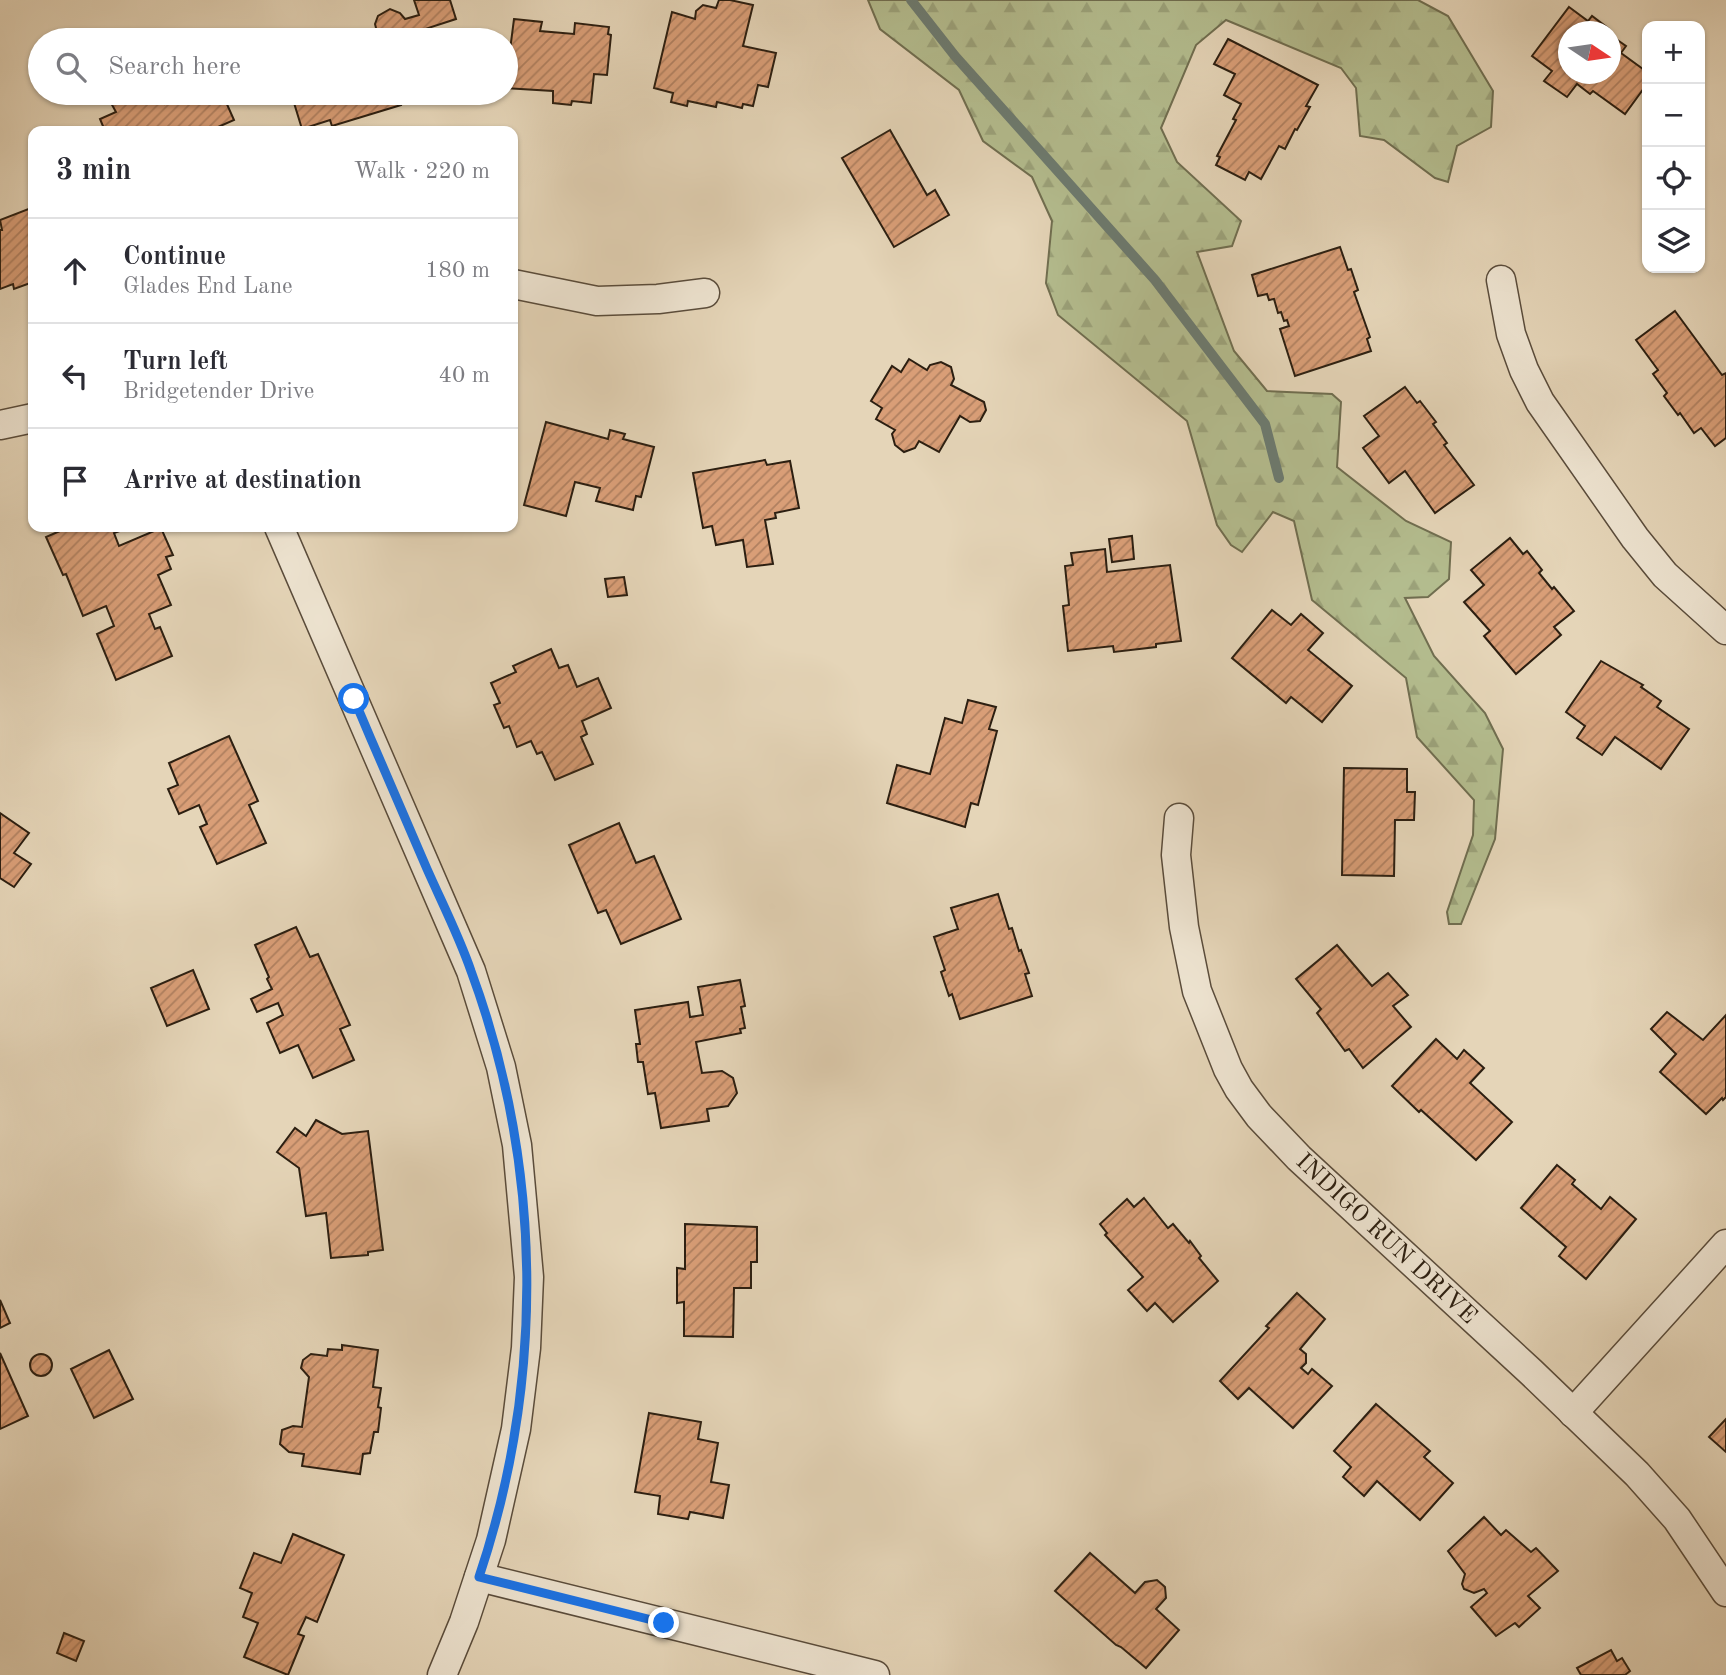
<!DOCTYPE html>
<meta charset="utf-8">
<style>
:root{--surface:#fff;--page:#f2f2f3;--text:#2b2b33;--muted:#7c7c81;--line:#e1e1e2}
body{margin:0;font-family:"Old Standard TT",serif;background:var(--page);color:var(--text)}
.controls{position:absolute;right:21px;top:21px;display:grid;overflow:hidden;border-radius:14px;box-shadow:0 2px 5px #0004}
.controls button{width:63px;height:63px;display:grid;place-items:center;padding:0;border:0;border-bottom:2px solid var(--line);background:var(--surface);color:var(--text);font:35px sans-serif}
.compass{position:absolute;left:1558px;top:21px;width:63px;height:63px;border-radius:50%;background:var(--surface);box-shadow:0 2px 5px #0004;rotate:103deg}
.stop{position:absolute;width:21px;height:21px;margin:-16px;border:5px solid #1a73e8;border-radius:50%;background:#fff}
.stop.end{background:#1a73e8;border-color:#fff;box-shadow:0 2px 7px #0008}
.list{margin:0;padding:0;list-style:none}
h2{display:flex;justify-content:space-between;align-items:center;height:91px;margin:0;padding:0 28px;font-size:30px}
h2 small{font-size:23px;font-weight:400;color:var(--muted)}
.list li{display:grid;grid-template-columns:46px 1fr auto;gap:21px;align-items:center;box-sizing:border-box;height:105px;padding:0 28px;border-top:2px solid var(--line)}
.list b{display:block;font-size:26px;white-space:nowrap}
.list p{margin:0;font-size:23px;white-space:nowrap;color:var(--muted)}
.list em{font-size:23px;font-style:normal;color:var(--muted)}
.icon{flex:none;width:38px;height:38px;fill:none;stroke:currentColor;stroke-width:2;stroke-linecap:round;stroke-linejoin:round}
.map{position:relative;flex:none;width:1726px;height:1675px;overflow:hidden}
.search{position:absolute;background:var(--surface);box-shadow:0 2px 5px #0004;left:28px;top:28px;width:490px;height:77px;display:flex;align-items:center;gap:18px;box-sizing:border-box;padding:0 24px;border-radius:38px;color:var(--muted);font-size:26px}
.panel{position:absolute;background:var(--surface);box-shadow:0 2px 5px #0004;left:28px;top:126px;width:490px;height:406px;border-radius:14px}
.map>svg:first-child{display:block}
.forest{fill:url(#forest-firs);stroke:#706e50;stroke-width:2}
.lines{fill:none;stroke-linecap:round;stroke-linejoin:round}
.stream{stroke:#6c7b71;stroke-width:10}
.building{fill:url(#building-hatch);stroke:#2c1f11;stroke-width:2}
.street-casing{stroke:#5a4c3b;stroke-width:31}
.street{stroke:#eee4d1;stroke-width:28}
.route{stroke:#1a73e8;stroke-width:9}
.labels{text-anchor:middle;stroke-width:5;stroke-linejoin:round;paint-order:stroke}
.street-label{font-size:24px;fill:#2c1f11;stroke:#eee4d1}
</style>
<div class="map">
<svg width="1726" height="1675" viewBox="0 0 1726 1675">
<defs>
<pattern id="forest-firs" width="22" height="20" patternUnits="userSpaceOnUse" patternTransform="scale(1.75)"><rect width="22" height="20" fill="#b4bd8f"/><path d="M5 1l3.5 6h-7zM16 11l3.5 6h-7z" fill="#9ba27a"/></pattern>
<pattern id="building-hatch" width="6" height="6" patternUnits="userSpaceOnUse" patternTransform="scale(1.75)"><rect width="6" height="6" fill="#d99e77"/><path d="M-1 1l2-2M0 6l6-6M5 7l2-2" fill="none" stroke="#b08060"/></pattern>
</defs>
<rect width="100%" height="100%" fill="#e5d5b8"/>
<filter id="stains"><feTurbulence type="fractalNoise" baseFrequency=".00286" numOctaves="4"/><feColorMatrix values="0 0 0 0 .2 0 0 0 0 .09 0 0 0 0 .02 0 0 0 .5 -.17"/></filter>
<radialGradient id="worn" r=".72"><stop offset=".6" stop-color="#630" stop-opacity="0"/><stop offset="1" stop-color="#630" stop-opacity=".3"/></radialGradient>
<polygon class="forest" points="868,0 1418,0 1448,16 1493,91 1491,127 1457,146 1448,182 1435,178 1384,140 1360,136 1356,88 1341,68 1226,20 1196,45 1161,128 1177,162 1241,221 1232,246 1197,252 1234,351 1267,391 1332,394 1341,402 1337,467 1406,521 1451,542 1449,579 1428,597 1405,598 1434,656 1485,713 1503,749 1495,839 1461,924 1449,924 1447,912 1473,835 1474,800 1417,737 1406,678 1312,600 1294,521 1273,512 1242,552 1231,545 1217,525 1187,421 1058,315 1046,283 1052,221 1032,177 983,141 959,90 880,29"/>
<g class="lines">
<polyline class="stream" points="911,0 955,56 1155,280 1265,424 1279,478"/>
</g>
<g class="building">
<polygon points="414,0 450,0 456,19 425,29 426,31 412,36 413,40 379,40 375,24 378,16 390,9 400,13 405,19 419,15"/>
<polygon points="719,0 730,0 753,5 743,46 776,53 768,87 758,85 753,106 743,104 742,108 717,102 716,107 688,101 687,106 671,102 673,93 654,88 672,12 695,19 696,11 703,5 716,8"/>
<polygon points="1569,7 1588,21 1592,16 1608,28 1606,32 1568,32 1568,74 1610,74 1610,35 1626,46 1621,53 1647,72 1647,84 1625,114 1593,91 1590,94 1577,84 1567,97 1544,81 1552,71 1532,56"/>
<polygon points="514,19 542,22 540,31 574,34 575,23 609,27 608,34 611,35 607,75 594,74 591,103 572,101 571,105 553,103 553,91 506,88 506,58 509,58"/>
<polygon points="1228,39 1318,85 1306,106 1310,107 1297,130 1295,129 1285,149 1279,146 1261,179 1249,172 1245,180 1216,165 1220,157 1217,156 1236,120 1233,119 1241,104 1224,95 1235,74 1214,64"/>
<polygon points="133,93 143,93 145,99 160,93 165,104 189,93 222,93 234,120 209,131 105,131 100,119 116,112 111,103"/>
<polygon points="291,93 428,93 400,101 401,105 332,126 330,120 302,129"/>
<polygon points="890,130 927,195 935,190 949,215 894,247 842,158"/>
<polygon points="31,208 33,215 33,282 14,289 13,284 0,289 0,230 2,230 0,220"/>
<polygon points="1340,247 1348,270 1351,269 1358,290 1354,292 1370,337 1367,339 1371,351 1295,376 1280,329 1289,326 1287,320 1284,321 1281,312 1278,313 1274,299 1269,300 1267,294 1258,296 1252,275"/>
<polygon points="1675,311 1722,375 1726,373 1726,438 1715,446 1701,428 1694,433 1680,413 1678,415 1664,396 1667,393 1653,374 1658,370 1636,340"/>
<polygon points="909,359 927,370 930,365 941,362 951,367 954,379 951,385 984,402 986,410 980,421 970,422 960,416 939,452 919,441 915,448 904,452 895,445 892,434 895,430 876,419 882,408 871,401 892,366 901,372"/>
<polygon points="1405,387 1417,403 1420,401 1436,422 1433,424 1447,443 1444,445 1474,485 1435,513 1405,471 1389,483 1363,448 1379,436 1364,416"/>
<polygon points="546,422 608,439 610,430 625,434 623,439 654,447 641,497 636,496 633,510 596,501 600,488 575,482 566,516 524,505"/>
<polygon points="765,460 767,465 790,461 799,508 775,513 776,518 765,520 773,564 747,567 743,540 716,545 712,526 703,528 693,473"/>
<polygon points="69,527 118,527 120,531 114,533 119,546 161,528 173,555 166,557 171,569 158,575 171,605 149,614 155,629 160,627 172,656 116,680 97,634 114,626 106,606 83,616 66,574 63,575 46,537"/>
<polygon points="1132,536 1134,559 1112,562 1109,539"/>
<polygon points="1510,538 1523,554 1527,551 1542,570 1539,573 1552,589 1554,587 1574,611 1554,627 1561,635 1516,674 1484,636 1490,631 1464,602 1484,585 1471,570"/>
<polygon points="1105,549 1107,572 1170,565 1181,641 1156,644 1156,647 1114,652 1113,646 1068,651 1063,606 1069,605 1065,566 1073,565 1071,553"/>
<polygon points="624,577 627,595 608,597 605,579"/>
<polygon points="1272,610 1291,625 1301,614 1323,633 1308,650 1352,686 1322,722 1291,697 1286,703 1232,658"/>
<polygon points="551,649 559,668 568,665 577,687 598,678 611,708 582,721 587,734 581,737 593,764 555,780 542,752 537,754 531,741 517,747 509,726 504,728 494,705 500,703 491,683 516,672 513,666"/>
<polygon points="1601,661 1643,685 1641,687 1661,701 1657,707 1689,729 1661,769 1615,737 1602,755 1577,738 1585,726 1566,712"/>
<polygon points="968,700 996,707 989,729 997,731 978,805 971,803 965,827 887,803 897,765 930,774 945,718 962,723"/>
<polygon points="229,736 258,801 249,805 266,843 217,864 200,827 207,824 199,805 179,814 168,789 178,785 169,763"/>
<polygon points="1344,768 1407,769 1407,792 1415,792 1414,820 1395,820 1394,876 1342,875"/>
<polygon points="0,813 29,833 14,853 31,864 14,887 0,878"/>
<polygon points="619,823 636,863 654,856 681,919 621,944 606,910 598,913 569,845"/>
<polygon points="998,894 1009,929 1012,928 1019,951 1021,950 1029,973 1025,974 1032,996 960,1019 952,994 949,996 941,972 945,970 934,937 958,929 951,908"/>
<polygon points="296,927 310,957 318,954 350,1025 340,1029 354,1060 313,1078 298,1045 280,1053 267,1023 283,1015 278,1003 257,1012 251,999 272,989 267,979 269,977 255,945"/>
<polygon points="1337,945 1372,986 1388,973 1408,995 1393,1006 1411,1027 1363,1068 1349,1049 1345,1051 1317,1013 1321,1009 1296,979"/>
<polygon points="193,970 209,1009 167,1026 151,988"/>
<polygon points="740,980 745,1006 741,1007 745,1028 740,1029 741,1033 696,1042 702,1073 722,1071 733,1078 737,1093 728,1106 707,1109 709,1121 661,1128 655,1093 648,1094 643,1062 638,1062 636,1044 640,1044 635,1010 688,1002 690,1017 703,1015 698,987"/>
<polygon points="1667,1012 1703,1040 1726,1015 1726,1097 1723,1100 1722,1098 1706,1114 1660,1072 1676,1054 1651,1029"/>
<polygon points="1436,1039 1457,1059 1464,1050 1484,1068 1470,1083 1512,1122 1476,1160 1421,1110 1419,1112 1392,1086"/>
<polygon points="316,1120 342,1134 368,1131 383,1250 368,1252 368,1255 331,1258 326,1213 306,1216 299,1168 277,1152 295,1128 306,1136"/>
<polygon points="1557,1165 1575,1180 1572,1184 1601,1209 1610,1197 1636,1219 1586,1279 1559,1256 1566,1247 1521,1208"/>
<polygon points="1144,1198 1168,1228 1173,1224 1189,1243 1190,1241 1201,1256 1199,1258 1218,1281 1173,1322 1155,1303 1147,1311 1128,1290 1143,1277 1105,1235 1107,1233 1100,1224 1127,1199 1134,1207"/>
<polygon points="685,1224 757,1227 757,1262 751,1262 751,1288 734,1288 733,1337 684,1336 684,1302 677,1303 677,1268 685,1269"/>
<polygon points="1297,1293 1325,1319 1300,1349 1306,1354 1306,1363 1301,1368 1308,1374 1312,1369 1332,1386 1293,1428 1249,1388 1238,1399 1220,1381 1269,1328 1266,1326"/>
<polygon points="0,1300 10,1323 0,1328"/>
<polygon points="342,1345 378,1350 373,1387 381,1388 378,1407 381,1408 378,1432 374,1432 370,1453 363,1454 360,1474 302,1466 304,1454 289,1452 280,1444 282,1430 293,1426 302,1427 309,1377 301,1368 303,1360 311,1354 327,1356 328,1349 342,1350"/>
<polygon points="109,1350 133,1399 94,1418 71,1369"/>
<polygon points="0,1353 28,1416 0,1429"/>
<circle cx="41" cy="1365" r="11"/>
<polygon points="1376,1404 1430,1451 1424,1457 1453,1483 1420,1520 1377,1481 1364,1496 1343,1477 1351,1467 1334,1451"/>
<polygon points="649,1413 701,1422 698,1439 718,1443 711,1482 729,1485 723,1518 690,1512 688,1519 658,1514 660,1496 635,1492"/>
<polygon points="1726,1419 1726,1452 1709,1437"/>
<polygon points="1484,1517 1501,1535 1506,1530 1531,1552 1536,1548 1558,1571 1528,1596 1540,1608 1519,1627 1515,1623 1496,1636 1471,1607 1487,1593 1484,1589 1474,1593 1464,1589 1462,1584 1465,1574 1448,1551"/>
<polygon points="293,1534 344,1555 317,1622 306,1617 298,1634 304,1636 288,1675 244,1657 258,1623 243,1617 252,1593 240,1588 254,1553 281,1563"/>
<polygon points="1090,1553 1135,1593 1145,1582 1157,1580 1165,1587 1166,1598 1156,1609 1179,1630 1146,1668 1121,1647 1116,1645 1055,1591"/>
<polygon points="64,1633 84,1641 76,1661 57,1653"/>
<polygon points="1611,1650 1617,1661 1622,1658 1630,1671 1625,1675 1581,1675 1577,1668"/>
</g>
<g class="lines">
<g class="street-casing">
<g id="street">
<polyline points="1501,280 1511,334 1524,370 1540,402 1635,538 1665,575 1726,630"/>
<polyline points="513,284 597,301 658,299 705,293"/>
<polyline points="0,425 33,418"/>
<polyline points="279,527 471,971 501,1067 517,1145 529,1277 526,1348 516,1429 491,1540 464,1622 442,1675"/>
<polyline points="1179,818 1176,855 1184,927 1197,991 1228,1069 1239,1089 1259,1116 1299,1158 1531,1372 1637,1474 1677,1519 1726,1592"/>
<polyline points="1573,1413 1726,1244"/>
<polyline points="479,1577 875,1675"/>
</g>
</g>
<use href="#street" class="street"/>
</g>
<g class="lines">
<path class="route" d="M354 699C378 756 403 813 427 869 442 903 459 936 471 971 543 1166 545 1380 479 1577L664 1623"/>
</g>
<g class="labels">
<g class="street-label">
<text transform="translate(1387 1238) rotate(43)" y="8">INDIGO RUN DRIVE</text>
</g>
</g>
<rect width="100%" height="100%" filter="url(#stains)"/>
<rect width="100%" height="100%" fill="url(#worn)"/>
</svg>
<div class="controls">
<button>+</button>
<button>−</button>
<button><svg class="icon" aria-label="locate" viewBox="0 0 24 24"><circle cx="12" cy="12" r="6"/><path d="M12 2v4M12 18v4M2 12h4M18 12h4"/></svg></button>
<button><svg class="icon" aria-label="layers" viewBox="0 0 24 24"><path d="M12 4l9 5-9 5-9-5zM3 14l9 5 9-5"/></svg></button>
</div>
<svg class="compass" viewBox="-18 -18 36 36"><path d="M0-13l5 13h-10z" fill="#e53935"/><path d="M0 13l5-13h-10z" fill="#7c7c81"/></svg>
<div class="stop" style="left:354px;top:699px"></div>
<div class="stop end" style="left:664px;top:1623px"></div>
<div class="search"><svg class="icon" aria-label="search" viewBox="0 0 24 24"><circle cx="10" cy="10" r="6"/><path d="M15 15l6 6"/></svg>Search here</div>
<section class="panel">
<h2>3 min<small>Walk · 220 m</small></h2>
<ul class="list">
<li><svg class="icon" aria-label="ahead" viewBox="0 0 24 24"><path d="M12 20V5M6 11l6-6 6 6"/></svg><div><b>Continue</b><p>Glades End Lane</p></div><em>180 m</em></li>
<li><svg class="icon" aria-label="left" viewBox="0 0 24 24"><path d="M17 20v-9H6M10 6l-5 5 5 5"/></svg><div><b>Turn left</b><p>Bridgetender Drive</p></div><em>40 m</em></li>
<li><svg class="icon" aria-label="arrive" viewBox="0 0 24 24"><path d="M6 21V4h12l-3 4 3 4H6"/></svg><div><b>Arrive at destination</b></div></li>
</ul>
</section>
</div>
